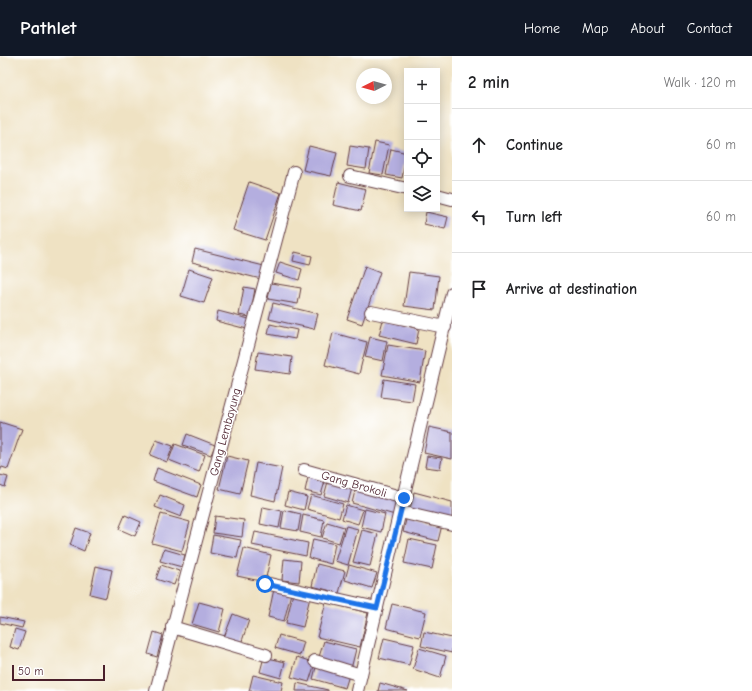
<!DOCTYPE html>
<meta charset="utf-8">
<style>
:root{--surface:#fff;--page:#f6f6f6;--text:#202124;--muted:#757577;--line:#e0e0e0;--accent:#111827}
body{margin:0;font-family:"Comic Neue",sans-serif;background:var(--page);color:var(--text)}
.controls{position:absolute;right:12px;top:12px;display:grid;overflow:hidden;border-radius:0px;box-shadow:0 2px 10px #0003}
.controls button{width:36px;height:36px;display:grid;place-items:center;padding:0;border:0;border-bottom:1px solid var(--line);background:var(--surface);color:var(--text);font:20px sans-serif}
.compass{position:absolute;left:356px;top:12px;width:36px;height:36px;border-radius:50%;background:var(--surface);box-shadow:0 2px 10px #0003;rotate:265deg}
.scale{position:absolute;left:12px;bottom:10px;width:93px;box-sizing:border-box;padding-left:4px;border:2px solid #4a1f2b;border-top:0;font-size:11px;line-height:14px;white-space:nowrap;color:#4a1f2b;-webkit-text-stroke:3px #fff;paint-order:stroke}
.stop{position:absolute;width:12px;height:12px;margin:-9px;border:3px solid #1a73e8;border-radius:50%;background:#fff}
.stop.end{background:#1a73e8;border-color:#fff;box-shadow:0 1px 4px #0008}
.list{margin:0;padding:0;list-style:none}
h2{display:flex;justify-content:space-between;align-items:center;height:52px;margin:0;padding:0 16px;font-size:17px}
h2 small{font-size:13px;font-weight:400;color:var(--muted)}
.list li{display:grid;grid-template-columns:26px 1fr auto;gap:12px;align-items:center;box-sizing:border-box;height:72px;padding:0 16px;border-top:1px solid var(--line)}
.list b{display:block;font-size:15px;white-space:nowrap}
.list em{font-size:13px;font-style:normal;color:var(--muted)}
.icon{flex:none;width:22px;height:22px;fill:none;stroke:currentColor;stroke-width:2;stroke-linecap:round;stroke-linejoin:round}
.map{position:relative;flex:none;width:452px;height:635px;overflow:hidden}
header{display:flex;align-items:center;gap:24px;box-sizing:border-box;height:56px;padding:0 20px;background:var(--accent);color:#fff}
header strong{font-size:19px}
nav{display:flex;gap:22px;margin-inline-start:auto;font-size:14px}
main{display:flex}
aside{flex:1;background:var(--surface)}
.map>svg:first-child{display:block}
.building{fill:#b4aedf}
.lines{fill:none;stroke-linecap:round;stroke-linejoin:round}
.minor-casing{stroke:#633c42;stroke-width:14}
.minor{stroke:#fff;stroke-width:12}
.route{stroke:#1a73e8;stroke-width:5}
.labels{text-anchor:middle;stroke-width:3;stroke-linejoin:round;paint-order:stroke}
.street-label{font-size:12px;fill:#4a1f2b;stroke:#fff}
</style>
<header>
<strong>Pathlet</strong>
<nav><a>Home</a><a>Map</a><a>About</a><a>Contact</a></nav>
</header>
<main>
<div class="map">
<svg width="452" height="635" viewBox="0 0 452 635">
<rect width="100%" height="100%" fill="#fff"/>
<filter id="ink" filterUnits="userSpaceOnUse"><feTurbulence type="fractalNoise" baseFrequency=".025" numOctaves="2"/><feDisplacementMap in="SourceGraphic" scale="8" xChannelSelector="R" yChannelSelector="G"/><feConvolveMatrix kernelMatrix="1 2 1 2 8 2 1 2 1" color-interpolation-filters="sRGB"/></filter>
<filter id="wash" filterUnits="userSpaceOnUse"><feTurbulence type="fractalNoise" baseFrequency=".012" numOctaves="4" result="noise"/><feDisplacementMap in="SourceGraphic" scale="16" xChannelSelector="R" yChannelSelector="G"/><feGaussianBlur stdDeviation="0.9" result="paint"/><feColorMatrix in="noise" values="0 0 0 0 0 0 0 0 0 0 0 0 0 0 0 0 0 1.4 0 .05"/><feComposite in="paint" operator="in"/></filter>
<g filter="url(#wash)">
<rect width="100%" height="100%" fill="#efe2c3"/>
<g id="blocks">
<g class="building">
<polygon points="375,86 389,89 383,119 369,117"/>
<polygon points="309,90 337,97 331,120 303,114"/>
<polygon points="350,90 369,93 366,113 347,110"/>
<polygon points="391,93 407,97 402,122 386,119"/>
<polygon points="249,126 281,137 265,184 233,174"/>
<polygon points="338,126 366,133 361,155 333,149"/>
<polygon points="426,156 448,161 445,173 424,168"/>
<polygon points="195,193 264,210 261,223 192,206"/>
<polygon points="295,196 312,200 310,209 293,205"/>
<polygon points="280,206 302,213 299,224 276,217"/>
<polygon points="365,210 380,216 362,268 347,263"/>
<polygon points="189,213 213,221 204,247 181,240"/>
<polygon points="409,216 439,220 435,254 404,250"/>
<polygon points="271,227 301,232 298,248 268,243"/>
<polygon points="244,231 255,233 250,261 239,259"/>
<polygon points="273,247 318,258 314,273 269,263"/>
<polygon points="218,255 249,263 247,273 216,265"/>
<polygon points="383,264 419,273 416,288 379,279"/>
<polygon points="270,268 297,274 295,283 268,278"/>
<polygon points="333,277 367,286 359,318 325,309"/>
<polygon points="370,281 387,285 383,305 365,301"/>
<polygon points="388,289 425,295 420,326 382,319"/>
<polygon points="258,296 292,301 290,318 255,313"/>
<polygon points="384,323 415,328 412,345 381,341"/>
<polygon points="0,366 22,373 8,413 2,411 0,415"/>
<polygon points="429,371 452,376 452,403 424,397"/>
<polygon points="187,378 215,389 211,399 183,389"/>
<polygon points="156,384 173,390 167,406 150,399"/>
<polygon points="175,388 205,399 199,416 169,404"/>
<polygon points="227,400 248,405 240,438 219,433"/>
<polygon points="427,400 442,402 440,413 425,411"/>
<polygon points="256,407 282,412 275,445 250,439"/>
<polygon points="157,412 201,429 197,441 153,425"/>
<polygon points="309,417 326,422 321,439 305,435"/>
<polygon points="0,419 8,421 5,431 0,429"/>
<polygon points="329,422 353,428 348,447 324,440"/>
<polygon points="356,431 399,443 395,459 352,447"/>
<polygon points="288,436 307,441 304,454 285,449"/>
<polygon points="414,436 452,446 452,463 410,453"/>
<polygon points="160,439 185,449 181,461 155,451"/>
<polygon points="311,439 343,448 339,462 307,453"/>
<polygon points="346,449 363,454 358,468 342,463"/>
<polygon points="263,451 282,455 279,472 260,468"/>
<polygon points="365,453 385,458 381,476 361,471"/>
<polygon points="284,454 301,458 298,475 281,472"/>
<polygon points="161,458 190,466 182,495 152,487"/>
<polygon points="125,459 141,466 135,480 119,473"/>
<polygon points="303,459 324,464 321,481 300,476"/>
<polygon points="215,460 244,464 242,481 213,477"/>
<polygon points="407,460 442,469 438,485 403,476"/>
<polygon points="327,466 344,471 339,487 322,482"/>
<polygon points="346,470 358,473 348,509 335,505"/>
<polygon points="76,472 90,477 84,495 70,489"/>
<polygon points="362,474 378,478 370,510 353,506"/>
<polygon points="255,476 308,487 306,500 252,489"/>
<polygon points="213,479 241,484 237,502 210,497"/>
<polygon points="313,483 335,488 331,508 309,502"/>
<polygon points="409,483 437,489 432,513 404,507"/>
<polygon points="244,492 271,499 265,526 237,520"/>
<polygon points="164,493 185,499 182,511 160,505"/>
<polygon points="284,503 301,505 299,526 282,524"/>
<polygon points="317,508 345,515 339,537 312,530"/>
<polygon points="161,509 179,515 174,529 156,523"/>
<polygon points="349,509 377,517 372,532 345,524"/>
<polygon points="96,510 112,514 106,542 90,538"/>
<polygon points="274,533 291,537 284,565 268,561"/>
<polygon points="293,537 310,541 303,571 286,567"/>
<polygon points="199,546 225,553 219,576 192,568"/>
<polygon points="326,546 368,557 360,591 317,581"/>
<polygon points="392,548 426,556 420,581 386,572"/>
<polygon points="233,558 249,564 240,591 223,584"/>
<polygon points="0,561 24,566 22,572 0,567"/>
<polygon points="15,573 25,576 19,594 10,591"/>
<polygon points="154,576 163,579 157,601 148,598"/>
<polygon points="424,576 452,582 452,597 421,590"/>
<polygon points="279,579 304,586 300,599 275,592"/>
<polygon points="384,582 414,589 409,609 379,602"/>
<polygon points="324,585 356,593 351,613 318,604"/>
<polygon points="419,592 446,600 440,622 413,613"/>
<polygon points="264,601 285,606 281,622 260,616"/>
<polygon points="297,601 315,607 309,626 291,621"/>
<polygon points="317,607 350,616 345,632 313,623"/>
<polygon points="253,619 283,626 281,635 249,635"/>
<polygon points="297,627 328,634 328,635 296,635"/>
<polygon points="380,627 408,635 378,635"/>
</g>
</g>
</g>
<g filter="url(#ink)">
<use href="#blocks" fill-opacity="0" stroke="#633c42" stroke-width="1"/>
<g class="lines">
<g class="minor-casing">
<g id="minor">
<polyline points="350,120 407,133"/>
<polyline points="437,139 452,143"/>
<polyline points="371,256 445,271"/>
<polyline points="304,414 404,442"/>
<polyline points="400,456 452,468"/>
<polyline points="265,527 377,552"/>
<polyline points="172,571 266,599"/>
<polyline points="315,605 361,619"/>
<polyline points="156,635 294,116"/>
<polyline points="357,635 452,237"/>
</g>
</g>
<use href="#minor" class="minor"/>
</g>
</g>
<g class="lines" filter="url(#ink)">
<polyline class="route" points="265,528 377,552 404,442"/>
</g>
<g class="labels">
<g class="street-label">
<text transform="translate(225 376) rotate(-75)" y="4">Gang Lembayung</text>
<text transform="translate(354 428) rotate(16)" y="4">Gang Brokoli</text>
</g>
</g>
</svg>
<div class="controls">
<button>+</button>
<button>−</button>
<button><svg class="icon" aria-label="locate" viewBox="0 0 24 24"><circle cx="12" cy="12" r="6"/><path d="M12 2v4M12 18v4M2 12h4M18 12h4"/></svg></button>
<button><svg class="icon" aria-label="layers" viewBox="0 0 24 24"><path d="M12 4l9 5-9 5-9-5zM3 14l9 5 9-5"/></svg></button>
</div>
<svg class="compass" viewBox="-18 -18 36 36"><path d="M0-13l5 13h-10z" fill="#e53935"/><path d="M0 13l5-13h-10z" fill="#757577"/></svg>
<div class="scale">50 m</div>
<div class="stop" style="left:265px;top:528px"></div>
<div class="stop end" style="left:404px;top:442px"></div>
</div>
<aside>
<h2>2 min<small>Walk · 120 m</small></h2>
<ul class="list">
<li><svg class="icon" aria-label="ahead" viewBox="0 0 24 24"><path d="M12 20V5M6 11l6-6 6 6"/></svg><div><b>Continue</b></div><em>60 m</em></li>
<li><svg class="icon" aria-label="left" viewBox="0 0 24 24"><path d="M17 20v-9H6M10 6l-5 5 5 5"/></svg><div><b>Turn left</b></div><em>60 m</em></li>
<li><svg class="icon" aria-label="arrive" viewBox="0 0 24 24"><path d="M6 21V4h12l-3 4 3 4H6"/></svg><div><b>Arrive at destination</b></div></li>
</ul>
</aside>
</main>
